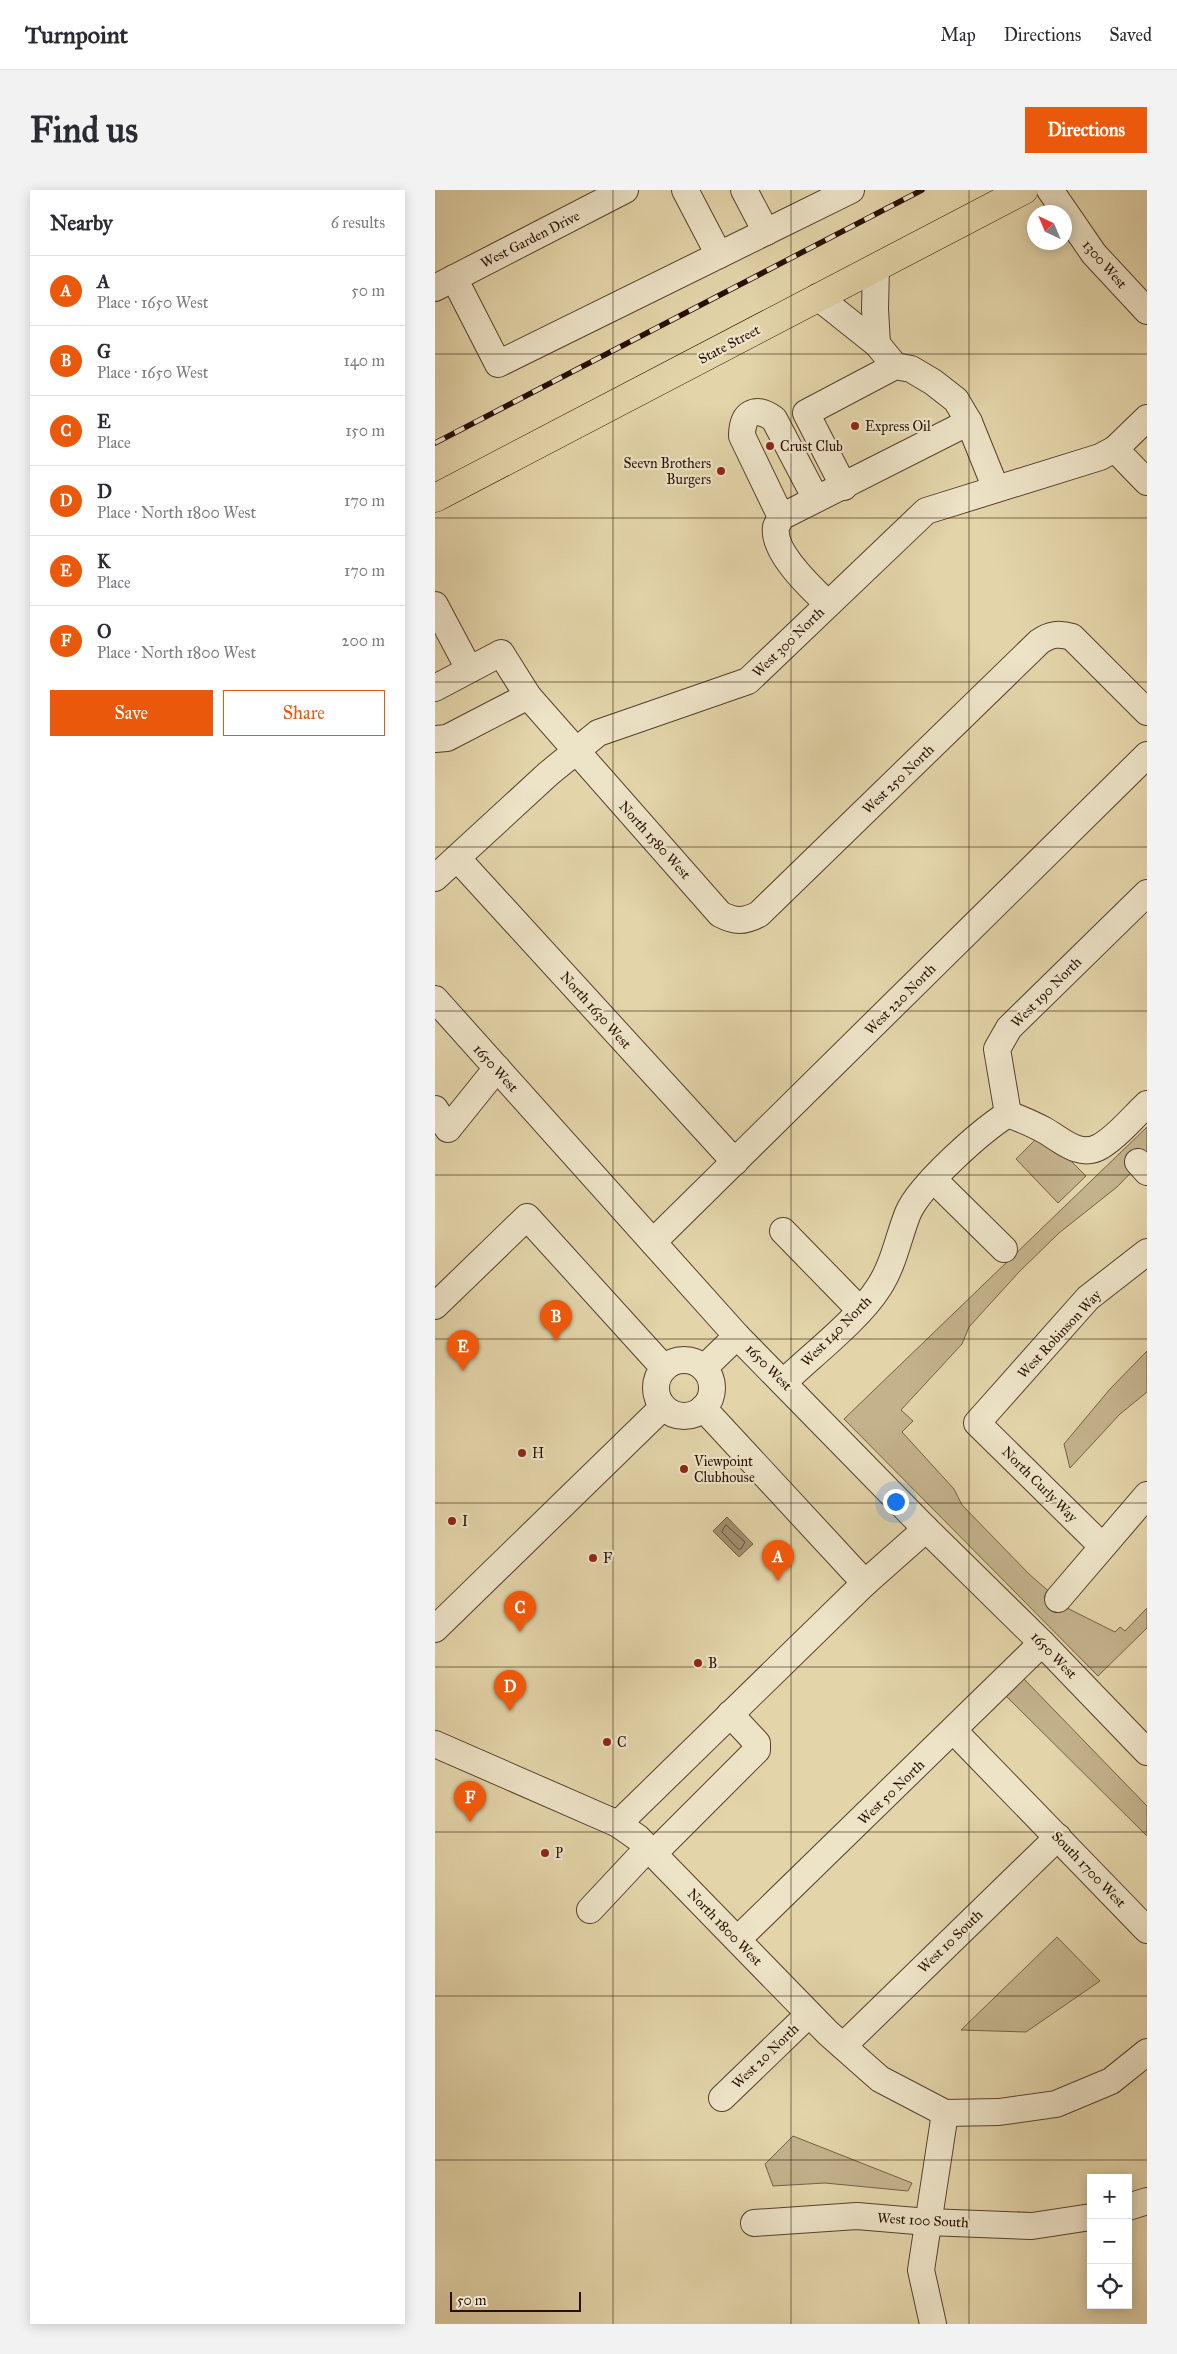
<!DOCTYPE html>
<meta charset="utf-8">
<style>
:root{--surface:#fff;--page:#f2f2f3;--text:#2b2b33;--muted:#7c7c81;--line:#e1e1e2;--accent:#ea580c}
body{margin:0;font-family:"IM FELL Great Primer",serif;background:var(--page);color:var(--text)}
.controls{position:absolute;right:15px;bottom:15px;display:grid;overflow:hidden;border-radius:0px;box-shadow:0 2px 12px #0003}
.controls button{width:45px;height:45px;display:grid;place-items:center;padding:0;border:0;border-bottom:1px solid var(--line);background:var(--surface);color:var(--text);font:25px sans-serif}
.compass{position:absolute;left:592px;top:15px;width:45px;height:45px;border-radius:50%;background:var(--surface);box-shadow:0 2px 12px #0003;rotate:316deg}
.scale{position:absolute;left:15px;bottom:12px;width:131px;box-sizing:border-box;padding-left:5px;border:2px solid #270e01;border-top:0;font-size:14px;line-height:18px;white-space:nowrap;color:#270e01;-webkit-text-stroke:4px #ede3c7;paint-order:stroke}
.you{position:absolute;left:460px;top:1311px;width:18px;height:18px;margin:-12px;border:4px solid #fff;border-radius:50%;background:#1a73e8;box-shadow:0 0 0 8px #1a73e833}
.badge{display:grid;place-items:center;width:32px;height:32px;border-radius:50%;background:var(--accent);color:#fff;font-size:16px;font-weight:700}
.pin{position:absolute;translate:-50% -41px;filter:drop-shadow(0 1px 2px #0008)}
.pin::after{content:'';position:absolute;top:26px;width:18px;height:15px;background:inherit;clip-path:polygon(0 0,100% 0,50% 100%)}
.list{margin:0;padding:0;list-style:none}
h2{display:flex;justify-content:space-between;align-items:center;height:65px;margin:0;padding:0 20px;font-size:21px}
h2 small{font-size:16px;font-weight:400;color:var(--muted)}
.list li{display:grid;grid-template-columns:32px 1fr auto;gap:15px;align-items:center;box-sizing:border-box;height:70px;padding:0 20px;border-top:1px solid var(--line)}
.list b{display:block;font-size:19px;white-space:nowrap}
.list p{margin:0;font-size:16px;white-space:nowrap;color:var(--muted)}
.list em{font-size:16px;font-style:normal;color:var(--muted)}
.actions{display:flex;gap:10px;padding:15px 20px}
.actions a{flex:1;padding:11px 0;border:1px solid var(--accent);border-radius:0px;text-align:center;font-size:18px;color:var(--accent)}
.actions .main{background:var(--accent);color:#fff}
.icon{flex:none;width:28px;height:28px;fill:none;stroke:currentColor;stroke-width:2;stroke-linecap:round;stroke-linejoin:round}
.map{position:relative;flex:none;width:712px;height:2134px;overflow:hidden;border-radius:0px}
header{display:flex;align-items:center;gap:30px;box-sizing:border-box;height:70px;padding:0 25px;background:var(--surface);border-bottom:1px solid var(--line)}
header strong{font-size:24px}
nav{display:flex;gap:28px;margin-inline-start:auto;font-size:18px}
.intro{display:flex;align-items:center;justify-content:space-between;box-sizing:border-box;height:120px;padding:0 30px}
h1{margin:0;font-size:35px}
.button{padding:12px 22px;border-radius:0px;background:var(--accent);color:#fff;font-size:18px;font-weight:700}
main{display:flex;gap:30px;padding:0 30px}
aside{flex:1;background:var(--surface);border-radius:0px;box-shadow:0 2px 12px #0003}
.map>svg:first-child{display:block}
.green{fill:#c3b28c;stroke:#756046}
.water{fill:#a39170;stroke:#715d44}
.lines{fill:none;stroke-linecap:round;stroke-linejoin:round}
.shore{stroke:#655038;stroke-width:1}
.minor-casing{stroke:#56402b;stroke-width:28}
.major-casing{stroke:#270e01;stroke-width:29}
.minor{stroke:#ede3c7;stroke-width:26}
.major{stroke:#e3d4a9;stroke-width:28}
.rail-casing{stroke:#270e01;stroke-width:5.5}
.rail{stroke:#ede3c7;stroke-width:4;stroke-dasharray:11;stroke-linecap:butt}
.grid{fill:none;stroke:#270e01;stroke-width:1;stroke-opacity:0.55}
.poi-dot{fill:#8f2418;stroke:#ede3c7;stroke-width:2}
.labels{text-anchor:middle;stroke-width:4.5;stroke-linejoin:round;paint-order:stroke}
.street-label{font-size:14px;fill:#270e01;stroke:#ede3c7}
.poi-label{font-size:14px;fill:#270e01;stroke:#ede3c7;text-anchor:start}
</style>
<header>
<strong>Turnpoint</strong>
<nav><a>Map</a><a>Directions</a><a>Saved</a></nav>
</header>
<div class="intro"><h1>Find us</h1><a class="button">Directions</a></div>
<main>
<aside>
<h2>Nearby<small>6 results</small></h2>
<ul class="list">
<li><span class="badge">A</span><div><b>A</b><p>Place · 1650 West</p></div><em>50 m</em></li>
<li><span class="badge">B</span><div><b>G</b><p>Place · 1650 West</p></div><em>140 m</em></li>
<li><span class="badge">C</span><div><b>E</b><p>Place</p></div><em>150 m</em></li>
<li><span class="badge">D</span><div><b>D</b><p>Place · North 1800 West</p></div><em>170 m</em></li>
<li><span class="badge">E</span><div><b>K</b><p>Place</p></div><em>170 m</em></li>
<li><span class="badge">F</span><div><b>O</b><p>Place · North 1800 West</p></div><em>200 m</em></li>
</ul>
<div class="actions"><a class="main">Save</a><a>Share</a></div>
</aside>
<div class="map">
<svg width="712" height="2134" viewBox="0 0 712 2134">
<rect width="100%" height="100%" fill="#e3d4a9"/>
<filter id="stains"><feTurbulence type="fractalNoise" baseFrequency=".004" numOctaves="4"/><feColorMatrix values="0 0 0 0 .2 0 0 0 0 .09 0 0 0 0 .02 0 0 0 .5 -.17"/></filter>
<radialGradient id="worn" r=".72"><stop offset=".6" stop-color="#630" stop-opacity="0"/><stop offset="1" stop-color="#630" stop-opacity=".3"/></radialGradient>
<g class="green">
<polygon points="712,937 712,966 682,997 624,1043 584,1082 534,1137 527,1154 466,1220 478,1231 467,1242 519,1299 527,1315 594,1384 634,1419 680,1442 685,1437 690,1441 712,1418 712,1438 663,1486 409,1229"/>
<polygon points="601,949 620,963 637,972 651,986 623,1013 581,969"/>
<polygon points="712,1161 712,1202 685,1224 635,1278 629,1254 675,1199"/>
<polygon points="589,1489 712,1616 712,1646 571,1506"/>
<polygon points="622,1747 665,1791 591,1842 526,1840"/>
<polygon points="358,1946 477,1993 473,2001 390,1993 338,1996 330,1974"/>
</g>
<polygon class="water" points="292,1327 318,1354 304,1367 278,1341"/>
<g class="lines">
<polygon class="shore" points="291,1335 310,1352 306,1359 303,1359 287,1342"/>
<g class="minor-casing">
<g id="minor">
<polyline points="250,0 284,65"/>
<polyline points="309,0 331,42"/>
<polyline points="615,0 659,64 712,121"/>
<polyline points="19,88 63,174 416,0"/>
<polyline points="0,98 190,0"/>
<polyline points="383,107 442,154 440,119 441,77"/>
<polyline points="534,232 561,299"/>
<polyline points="680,259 712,292"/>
<polyline points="409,297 371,223 460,176"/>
<path d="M346 327 307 246C307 223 320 215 339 229L381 309"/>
<path d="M393 414C377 399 337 362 341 337 342 334 345 330 346 327L534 232 521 210 498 192 476 179 460 176 442 154"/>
<polyline points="0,415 34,479"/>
<path d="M0 498 66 463 93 506 285 724C300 732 309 732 324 724L604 452C615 444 624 443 637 447L712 522"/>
<polyline points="0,549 12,548 93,506"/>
<polyline points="22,668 300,972"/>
<polyline points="0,688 113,584 163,543 313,491 491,321 665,267 680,259 712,228"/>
<polyline points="0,809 302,1146 491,1339 607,1453 712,1562"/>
<polyline points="0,919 13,939 62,878"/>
<polyline points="573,924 562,859 574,838 712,703"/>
<path d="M573 924C586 929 598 934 609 940 627 950 645 969 666 956 683 946 698 927 712 914"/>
<polyline points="703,972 712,982"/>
<polyline points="498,989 569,1059"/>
<polyline points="348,1041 425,1120"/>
<polyline points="218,1052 712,565"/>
<polyline points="0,1116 92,1027 229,1178"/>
<circle cx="249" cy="1198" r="28"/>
<polyline points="269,1178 302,1146"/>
<path d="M349 1192C377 1165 424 1129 444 1097 459 1074 463 1048 473 1023 485 995 547 940 573 924"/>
<polyline points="268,1218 430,1393"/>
<polyline points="667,1356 542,1233 653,1108 712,1062"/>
<polyline points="623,1409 712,1305"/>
<polyline points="0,1439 228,1217"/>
<polyline points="519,1541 712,1740"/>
<polyline points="0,1554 183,1634 203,1648 393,1843 445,1889 510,1923 564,1922 621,1914 676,1891 712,1862"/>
<polyline points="183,1634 430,1393 491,1339"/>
<polyline points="218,1664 322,1560 322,1553 295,1524"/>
<polyline points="155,1720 213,1658"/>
<polyline points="303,1749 607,1453"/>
<polyline points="408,1856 623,1647"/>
<polyline points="287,1908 373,1825"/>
<polyline points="693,2017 712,2011"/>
<polyline points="319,2033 422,2026 493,2032 597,2036 656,2027"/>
<polyline points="498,2134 486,2080 510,1923"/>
</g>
</g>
<g class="major-casing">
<polyline id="major" points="0,308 589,0"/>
</g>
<use href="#minor" class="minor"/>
<use href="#major" class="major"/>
<g class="rail-casing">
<polyline id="rail" points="0,253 487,0"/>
</g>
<use href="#rail" class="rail"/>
</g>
<path class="grid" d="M178 0V2134M356 0V2134M534 0V2134M0 164H712M0 328H712M0 492H712M0 657H712M0 821H712M0 985H712M0 1149H712M0 1313H712M0 1477H712M0 1642H712M0 1806H712M0 1970H712"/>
<g class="poi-dot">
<circle cx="420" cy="236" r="5"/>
<circle cx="335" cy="256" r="5"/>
<circle cx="286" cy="281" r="5"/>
<circle cx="87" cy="1263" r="5"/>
<circle cx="249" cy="1279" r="5"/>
<circle cx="17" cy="1331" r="5"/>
<circle cx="158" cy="1368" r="5"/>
<circle cx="263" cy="1473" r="5"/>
<circle cx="172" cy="1552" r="5"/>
<circle cx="110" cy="1663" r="5"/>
</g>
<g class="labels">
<g class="street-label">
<text transform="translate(95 49) rotate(-27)" y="5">West Garden Drive</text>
<text transform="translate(670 74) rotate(49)" y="5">1300 West</text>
<text transform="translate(294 154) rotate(-28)" y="5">State Street</text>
<text transform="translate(353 452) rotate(-44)" y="5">West 300 North</text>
<text transform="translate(463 589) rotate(-44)" y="5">West 250 North</text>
<text transform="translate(220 650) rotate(48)" y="5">North 1580 West</text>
<text transform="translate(611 802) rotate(-45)" y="5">West 190 North</text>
<text transform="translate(465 809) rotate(-45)" y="5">West 220 North</text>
<text transform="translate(161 820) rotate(48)" y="5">North 1630 West</text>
<text transform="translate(61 878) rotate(48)" y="5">1650 West</text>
<text transform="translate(401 1141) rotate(-45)" y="5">West 140 North</text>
<text transform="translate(624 1144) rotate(-47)" y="5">West Robinson Way</text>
<text transform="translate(334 1177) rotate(45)" y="5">1650 West</text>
<text transform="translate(605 1294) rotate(45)" y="5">North Curly Way</text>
<text transform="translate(619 1465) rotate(46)" y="5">1650 West</text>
<text transform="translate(456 1602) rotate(-44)" y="5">West 50 North</text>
<text transform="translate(654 1679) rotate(46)" y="5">South 1700 West</text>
<text transform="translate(290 1737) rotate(46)" y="5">North 1800 West</text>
<text transform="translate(515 1751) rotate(-44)" y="5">West 10 South</text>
<text transform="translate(330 1866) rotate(-44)" y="5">West 20 North</text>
<text transform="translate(488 2030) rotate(3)" y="5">West 100 South</text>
</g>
<g class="poi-label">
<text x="430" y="241">Express Oil</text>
<text x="345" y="261">Crust Club</text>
<text x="276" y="278" text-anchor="end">Seevn Brothers<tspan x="276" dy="16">Burgers</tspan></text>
<text x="97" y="1268">H</text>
<text x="259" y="1276">Viewpoint<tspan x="259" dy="16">Clubhouse</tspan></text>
<text x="27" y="1336">I</text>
<text x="168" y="1373">F</text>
<text x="273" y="1478">B</text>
<text x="182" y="1557">C</text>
<text x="120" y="1668">P</text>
</g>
</g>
<rect width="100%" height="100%" filter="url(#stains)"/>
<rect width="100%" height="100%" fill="url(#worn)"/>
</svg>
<div class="controls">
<button>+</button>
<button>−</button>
<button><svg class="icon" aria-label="locate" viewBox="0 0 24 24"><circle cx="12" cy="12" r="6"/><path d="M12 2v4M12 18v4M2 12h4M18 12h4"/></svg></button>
</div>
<svg class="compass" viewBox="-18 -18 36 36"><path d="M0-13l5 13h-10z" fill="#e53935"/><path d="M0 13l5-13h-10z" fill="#7c7c81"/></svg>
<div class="scale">50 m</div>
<div class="you"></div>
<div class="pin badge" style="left:343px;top:1391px">A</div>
<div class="pin badge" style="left:121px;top:1151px">B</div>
<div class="pin badge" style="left:85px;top:1442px">C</div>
<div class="pin badge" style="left:75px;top:1521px">D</div>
<div class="pin badge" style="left:28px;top:1181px">E</div>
<div class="pin badge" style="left:35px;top:1632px">F</div>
</div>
</main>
